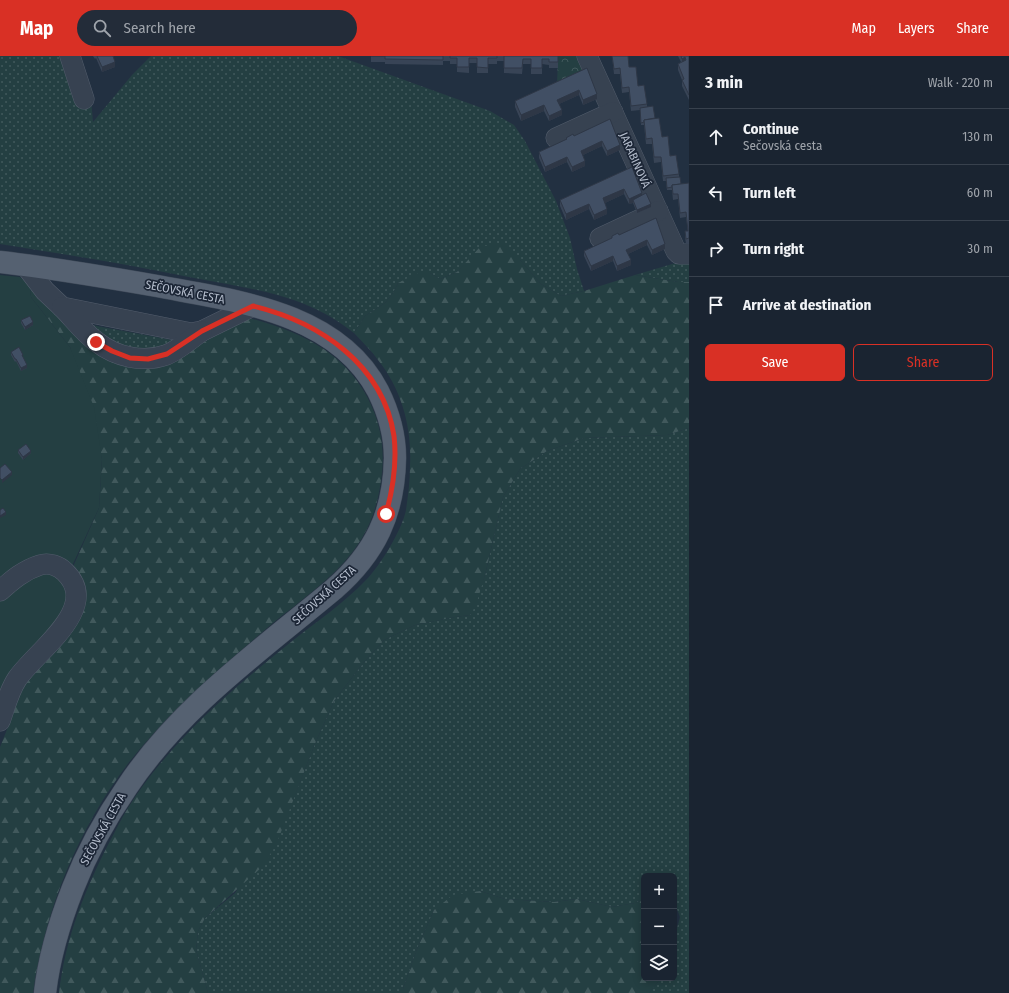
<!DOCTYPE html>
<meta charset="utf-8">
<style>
:root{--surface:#1a2431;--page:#232c39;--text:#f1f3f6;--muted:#9fa4ab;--line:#38414d;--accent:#d93025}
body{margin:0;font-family:"Fira Sans Condensed",sans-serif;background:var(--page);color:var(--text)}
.controls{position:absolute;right:12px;bottom:12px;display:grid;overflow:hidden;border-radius:6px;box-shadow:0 2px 10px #0003}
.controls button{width:36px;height:36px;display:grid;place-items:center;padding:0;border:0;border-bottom:1px solid var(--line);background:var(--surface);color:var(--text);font:20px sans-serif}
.stop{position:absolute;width:12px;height:12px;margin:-9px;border:3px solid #d93025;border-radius:50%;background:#fff}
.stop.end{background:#d93025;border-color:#fff;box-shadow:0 1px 4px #0008}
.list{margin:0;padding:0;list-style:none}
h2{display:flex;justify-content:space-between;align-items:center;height:52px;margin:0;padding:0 16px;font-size:17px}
h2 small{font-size:13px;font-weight:400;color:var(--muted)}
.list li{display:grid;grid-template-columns:26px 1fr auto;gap:12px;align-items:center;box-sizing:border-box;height:56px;padding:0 16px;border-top:1px solid var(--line)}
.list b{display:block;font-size:15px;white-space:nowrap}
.list p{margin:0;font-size:13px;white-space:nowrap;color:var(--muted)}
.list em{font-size:13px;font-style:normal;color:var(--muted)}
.actions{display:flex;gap:8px;padding:12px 16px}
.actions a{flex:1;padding:9px 0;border:1px solid var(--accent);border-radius:6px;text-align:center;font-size:14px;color:var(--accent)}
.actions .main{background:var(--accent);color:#fff}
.icon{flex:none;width:22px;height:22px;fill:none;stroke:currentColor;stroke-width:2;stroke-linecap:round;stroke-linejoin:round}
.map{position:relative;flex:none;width:689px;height:937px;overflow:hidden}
header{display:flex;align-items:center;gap:24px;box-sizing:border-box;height:56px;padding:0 20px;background:var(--accent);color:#fff}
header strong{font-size:19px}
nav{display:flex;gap:22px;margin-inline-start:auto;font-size:14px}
.search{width:280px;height:36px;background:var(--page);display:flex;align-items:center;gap:10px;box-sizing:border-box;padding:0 14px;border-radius:22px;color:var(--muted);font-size:15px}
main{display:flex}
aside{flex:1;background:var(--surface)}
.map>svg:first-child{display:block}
.grass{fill:url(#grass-dots)}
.forest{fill:url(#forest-firs)}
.park{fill:url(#park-crowns)}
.garden{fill:#243f42}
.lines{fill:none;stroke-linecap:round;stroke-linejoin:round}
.minor-casing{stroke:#525c6b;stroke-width:21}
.major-casing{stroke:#404b5a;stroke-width:23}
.minor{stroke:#374251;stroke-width:20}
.major{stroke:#556171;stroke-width:22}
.wall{fill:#384456}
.shaded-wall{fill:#2e3746}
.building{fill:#414f64;stroke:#2e3746}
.route{stroke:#d93025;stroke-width:5}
.labels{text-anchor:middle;stroke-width:3.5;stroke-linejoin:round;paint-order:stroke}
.street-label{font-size:12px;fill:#b3bccb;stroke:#1c2636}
</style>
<header>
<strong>Map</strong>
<div class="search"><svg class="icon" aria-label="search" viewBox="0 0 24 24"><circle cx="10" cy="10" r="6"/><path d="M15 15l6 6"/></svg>Search here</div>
<nav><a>Map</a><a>Layers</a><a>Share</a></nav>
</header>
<main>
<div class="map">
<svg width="689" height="937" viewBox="0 0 689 937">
<defs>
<pattern id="grass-dots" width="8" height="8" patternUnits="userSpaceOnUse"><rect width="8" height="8" fill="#243f42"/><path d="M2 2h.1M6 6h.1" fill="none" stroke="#41595c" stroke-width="1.8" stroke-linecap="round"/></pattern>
<pattern id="forest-firs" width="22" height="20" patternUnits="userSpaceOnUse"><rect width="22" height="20" fill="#243f42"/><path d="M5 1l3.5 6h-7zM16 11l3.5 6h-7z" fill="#41595c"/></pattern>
<pattern id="park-crowns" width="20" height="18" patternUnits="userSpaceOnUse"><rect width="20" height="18" fill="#243f42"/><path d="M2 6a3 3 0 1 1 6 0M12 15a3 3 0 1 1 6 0" fill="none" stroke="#41595c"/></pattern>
</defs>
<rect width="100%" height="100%" fill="#223041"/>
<g class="grass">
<path d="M0 0H61L91 43 93 66 132 19 151 0H338L490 55 514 69 525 85 556 145 570 182 577 213 584 235 561 240 541 228 520 204 468 205 457 216 440 223 430 217 398 227 393 237 385 247 365 260 354 277C304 237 250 233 189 221 126 208 63 198 0 188Z"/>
<polygon points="689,203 689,226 678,226 635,219"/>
<polygon points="86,268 177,285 160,293 125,293"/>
<polygon points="689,372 689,937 649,937 661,922 674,922 674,883 680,861 674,846 674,820 644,820 644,843 635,847 612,851 577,843 554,846 505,843 480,835 434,854 417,893 403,933 403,937 208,937 196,894 198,875 205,862 235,837 293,744 314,690 334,645 364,606 384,584 415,569 455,561 470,559 485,519 503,441 520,413 547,395 584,382 667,379"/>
</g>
<g class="forest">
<path d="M501 187 520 204 541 228 561 240 584 235 635 219 678 226H689V372L667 379 584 382 547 395 520 413 503 441 485 519 476 549 470 559 455 561 415 569 384 584 364 606 334 645 314 690 276 789 262 811 205 862 198 875 196 894 208 937H59C65 883 85 833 110 785 116 774 121 763 128 752 144 726 164 702 185 680 218 645 254 616 291 586 316 566 344 547 366 524 380 510 402 474 406 454 408 440 410 425 410 410 412 372 402 334 378 304 371 294 362 286 354 277L365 260 385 247 393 237 398 227 420 216 430 217 440 223 457 216 480 191Z"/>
<path d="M30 230 95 294 183 299 231 270 249 262C302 276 349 298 372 351 382 374 385 399 381 424 373 487 339 515 292 552 273 566 256 582 238 597 199 630 162 665 130 705 78 772 45 854 33 937H0V691L8 671 18 635 99 452 102 403 70 291 31 241Z"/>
<polygon points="480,835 505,843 554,846 577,843 612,851 635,847 644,843 644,922 661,922 649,937 403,937 403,933 417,893 434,854 453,839"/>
</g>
<polygon class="park" points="558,0 582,0 589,15 557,29"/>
<g class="garden">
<polygon points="0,219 20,221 30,230 31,241 70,291 94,351 102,403 99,452 72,510 0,529"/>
<polygon points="38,515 58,517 72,541 0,650 0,545 26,523"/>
</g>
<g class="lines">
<g class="minor-casing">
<g id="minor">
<polyline points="70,0 84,43"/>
<polyline points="587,0 676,195 679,198 689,198"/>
<polyline points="556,82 613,56"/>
<polyline points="600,182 658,155"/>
<polyline points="25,209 45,235 62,251 191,277 202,275 253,250"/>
<path d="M62 251C73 262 84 277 97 286 116 301 143 307 166 299 177 295 192 282 202 275"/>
<path d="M0 535C12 524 24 514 40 509 49 506 59 510 65 516 102 552 36 595 17 623 9 635 5 651 0 665"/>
</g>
</g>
<g class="major-casing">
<path id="major" d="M0 206C53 212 105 221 157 230 236 245 337 256 378 335 389 357 395 378 395 402 394 458 375 497 334 533 261 594 180 651 127 731 105 763 87 796 73 832 60 865 49 901 45 937"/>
</g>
<use href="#minor" class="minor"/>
<use href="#major" class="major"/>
</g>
<g class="wall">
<polygon points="93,0 113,0 115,11 102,16 96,2 95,3"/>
<polygon points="371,0 558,0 558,12 549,12 549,9 542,8 542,18 531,18 531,8 523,8 522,18 504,17 504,5 497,5 497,8 488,8 488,17 477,17 477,7 469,7 469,17 457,16 457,8 450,8 450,5 443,5 443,9 385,8 385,6 371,6"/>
<polygon points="612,0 628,0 629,11 647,48 647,51 655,62 662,81 679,118 679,121 681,128 689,127 689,188 686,188 685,181 685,175 688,175 686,161 680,162 678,143 673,144 672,134 667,134 666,125 663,125 661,106 654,107 652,88 646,88 644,69 641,69 640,54 631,55 629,36 622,37 620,18 614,18"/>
<polygon points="678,0 689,0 689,44 682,30 682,24 678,14 678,8 681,6"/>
<polygon points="587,12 597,43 583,49 579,39 559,48 562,59 549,65 544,55 521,65 515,51 515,45"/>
<polygon points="610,63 620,94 607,100 602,90 583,99 585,110 572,116 567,106 545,116 539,102 539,96 566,84 566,82 574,80"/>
<polygon points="632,111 642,139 651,151 637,157 633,147 629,148 624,138 605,147 607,158 594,164 589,153 566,164 560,150 560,144"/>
<polygon points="656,162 665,193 652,199 647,189 628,198 631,209 617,215 613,205 591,215 584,200 584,195 612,182 612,180 619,179"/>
<polygon points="21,264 33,269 25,274 21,267"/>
<polygon points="11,296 23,301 27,312 21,315 16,305 15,306 11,299"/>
<polygon points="18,394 31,397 23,404 18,397"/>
</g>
<g class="shaded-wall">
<polygon points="685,1 685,7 682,8 682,3"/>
<polygon points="115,6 115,11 102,16 102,11"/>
<polygon points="579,34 579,39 557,49 557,44"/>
<polygon points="597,38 597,43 583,49 583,44"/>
<polygon points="544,49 544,55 521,65 521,59"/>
<polygon points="562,54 562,59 549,65 549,60"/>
<polygon points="602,85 602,90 581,100 581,95"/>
<polygon points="620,89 620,94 607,100 607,95"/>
<polygon points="567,101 567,106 545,116 545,111"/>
<polygon points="585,105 585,110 572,116 572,111"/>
<polygon points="624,133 624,138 603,148 603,142"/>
<polygon points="642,137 642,142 633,144 633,147 629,148 629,143"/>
<polygon points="589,148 589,153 566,164 566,158"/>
<polygon points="651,148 651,151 637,157 637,154"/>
<polygon points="607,153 607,158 594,164 594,159"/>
<polygon points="647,184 647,189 626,199 626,194"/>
<polygon points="665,188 665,193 652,199 652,194"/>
<polygon points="613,200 613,205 591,215 591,210"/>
<polygon points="631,204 631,209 617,215 617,210"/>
<polygon points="33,266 33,269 25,274 25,271"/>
<polygon points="27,309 27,312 21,315 21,312"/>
<polygon points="31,395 31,397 23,404 23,401"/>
<polygon points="12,416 12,419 2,427 2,424"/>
<polygon points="6,456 6,459 0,462 0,460"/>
</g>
<g class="building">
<polygon points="97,0 113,0 115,6 102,11"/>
<polygon points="371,0 443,0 443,4 385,3 385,0"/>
<polygon points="450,0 497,0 497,2 488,2 488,12 477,11 477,2 469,2 469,11 457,11 457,2 450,2"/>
<polygon points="504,0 558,0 558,6 549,6 549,3 542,3 542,12 531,12 531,3 523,3 522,12 504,12"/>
<polygon points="612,0 628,0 629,11 636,11 638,30 644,29 647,48 631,50 629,31 622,32 620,12 614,13"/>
<polygon points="681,0 689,0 689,39 682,24 684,23 678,8 686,4 685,1 682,3"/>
<polygon points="587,12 597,38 583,44 579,34 557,44 562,54 549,60 544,49 521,59 515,45"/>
<polygon points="653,50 655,62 644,64 644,66 641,67 640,52"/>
<polygon points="659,62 662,81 668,80 670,100 676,99 679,118 663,120 661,101 654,101 652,82 646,83 644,64"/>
<polygon points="610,63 620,89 607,95 602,85 581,95 585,105 572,111 567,101 545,111 539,96 567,83 566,82 573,78 574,80"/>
<polygon points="632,111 642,137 629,143 624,133 603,142 607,153 594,159 589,148 566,158 560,144"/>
<polygon points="680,121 681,128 672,129 672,131 667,132 666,122"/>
<polygon points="689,127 689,182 686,183 685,175 688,175 686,156 680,157 678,138 673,138 672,129"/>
<polygon points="646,137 651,148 637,154 633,144"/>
<polygon points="656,162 665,188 652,194 647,184 626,194 631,204 617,210 613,200 591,210 584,195 612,182 612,180 618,177 619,179"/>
<polygon points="30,260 33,266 25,271 21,264"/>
<polygon points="19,291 23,299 22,299 27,309 21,312 16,303 15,303 11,296"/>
<polygon points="26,388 31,395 23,401 18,394"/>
<polygon points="5,408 12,416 2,424 0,422 0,412"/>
<polygon points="3,452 6,456 0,460 0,454"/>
</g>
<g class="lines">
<path class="route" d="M96 286 112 295 130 302 148 303 167 298 202 275 253 250C319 266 383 308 394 380 397 406 393 433 386 458"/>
</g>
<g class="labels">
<g class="street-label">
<text transform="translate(635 104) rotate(66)" y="4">JARABINOVÁ</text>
<text transform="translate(185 236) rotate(11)" y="4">SEČOVSKÁ CESTA</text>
<text transform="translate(324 539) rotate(-42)" y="4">SEČOVSKÁ CESTA</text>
<text transform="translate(103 773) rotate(-61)" y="4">SEČOVSKÁ CESTA</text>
</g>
</g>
</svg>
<div class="controls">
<button>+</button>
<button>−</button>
<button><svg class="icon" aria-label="layers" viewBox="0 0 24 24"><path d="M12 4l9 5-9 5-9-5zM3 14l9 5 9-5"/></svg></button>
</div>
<div class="stop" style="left:386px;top:458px"></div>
<div class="stop end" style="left:96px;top:286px"></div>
</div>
<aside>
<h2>3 min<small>Walk · 220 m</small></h2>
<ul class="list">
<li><svg class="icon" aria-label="ahead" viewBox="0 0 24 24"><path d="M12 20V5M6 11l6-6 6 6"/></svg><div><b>Continue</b><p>Sečovská cesta</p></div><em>130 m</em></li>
<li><svg class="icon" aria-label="left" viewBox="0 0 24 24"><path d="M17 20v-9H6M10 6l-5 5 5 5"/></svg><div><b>Turn left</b></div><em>60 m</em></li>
<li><svg class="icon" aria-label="right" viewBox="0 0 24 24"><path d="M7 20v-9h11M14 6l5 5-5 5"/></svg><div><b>Turn right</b></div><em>30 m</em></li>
<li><svg class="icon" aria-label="arrive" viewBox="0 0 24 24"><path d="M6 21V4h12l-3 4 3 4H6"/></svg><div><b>Arrive at destination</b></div></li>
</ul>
<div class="actions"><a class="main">Save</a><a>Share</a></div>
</aside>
</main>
